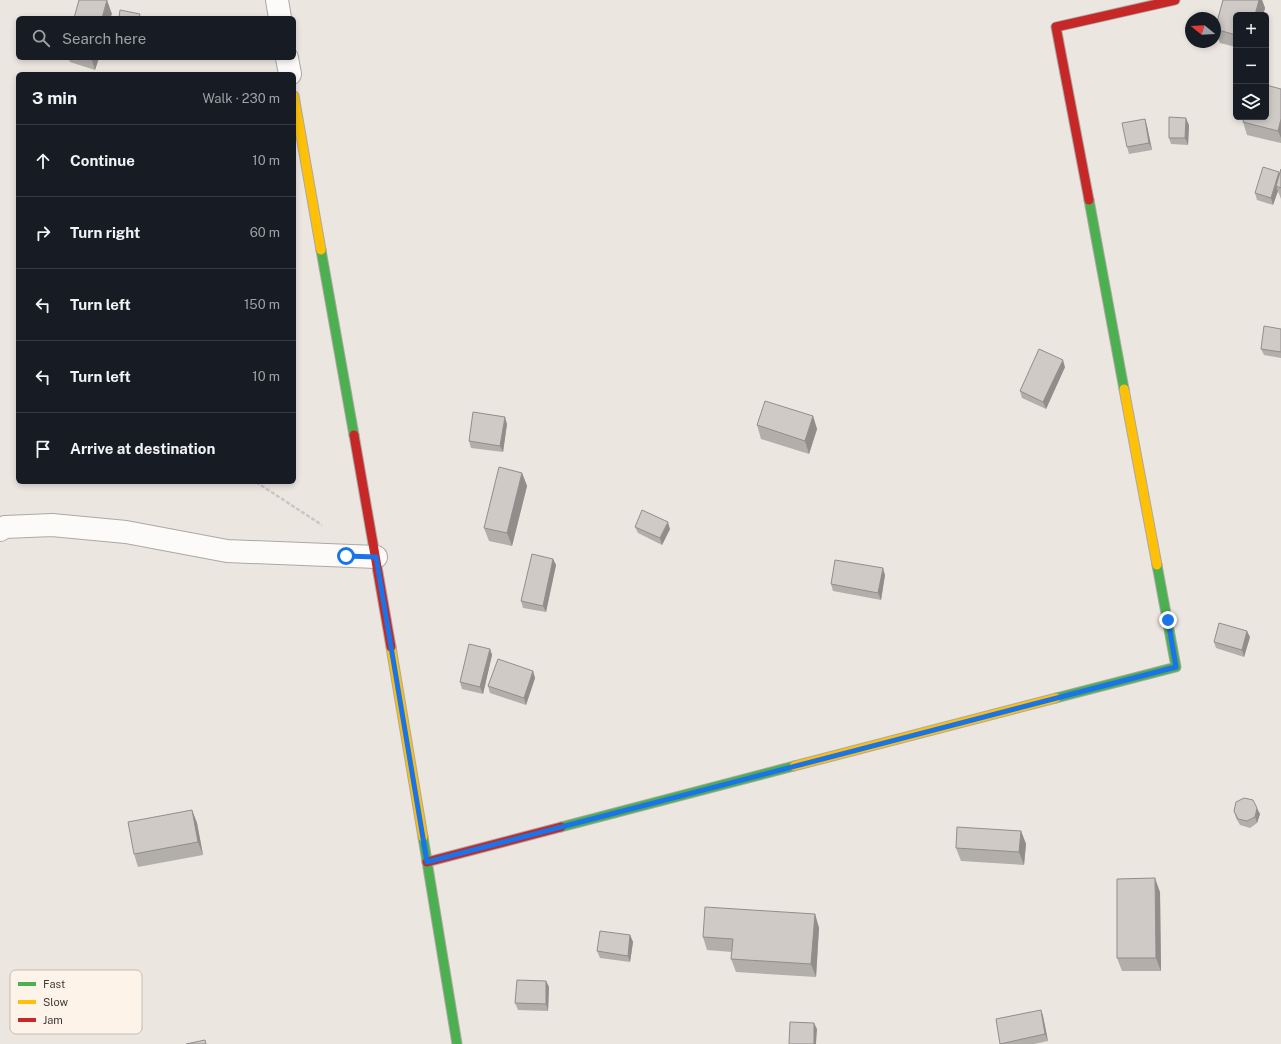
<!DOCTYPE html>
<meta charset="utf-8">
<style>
:root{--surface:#171b24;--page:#20242c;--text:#f1f3f6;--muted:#9ea1a6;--line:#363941}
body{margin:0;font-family:"Public Sans",sans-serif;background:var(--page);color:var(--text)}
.controls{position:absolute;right:12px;top:12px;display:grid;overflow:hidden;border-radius:6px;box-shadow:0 2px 6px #0003}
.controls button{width:36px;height:36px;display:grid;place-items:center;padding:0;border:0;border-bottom:1px solid var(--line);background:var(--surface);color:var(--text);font:20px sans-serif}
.compass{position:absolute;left:1185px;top:12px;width:36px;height:36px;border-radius:50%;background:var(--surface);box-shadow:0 2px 6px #0003;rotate:288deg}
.stop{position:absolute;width:12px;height:12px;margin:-9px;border:3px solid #1a73e8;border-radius:50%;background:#fff}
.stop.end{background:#1a73e8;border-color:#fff;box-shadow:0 1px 4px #0008}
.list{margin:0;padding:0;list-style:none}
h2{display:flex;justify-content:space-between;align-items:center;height:52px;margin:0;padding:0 16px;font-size:17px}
h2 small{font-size:13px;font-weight:400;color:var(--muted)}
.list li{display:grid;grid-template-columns:26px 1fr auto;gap:12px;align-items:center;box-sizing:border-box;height:72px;padding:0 16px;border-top:1px solid var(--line)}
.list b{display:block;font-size:15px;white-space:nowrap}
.list em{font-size:13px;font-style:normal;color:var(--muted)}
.icon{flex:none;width:22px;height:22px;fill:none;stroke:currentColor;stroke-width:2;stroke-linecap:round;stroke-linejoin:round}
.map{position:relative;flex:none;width:1281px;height:1044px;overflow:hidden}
.search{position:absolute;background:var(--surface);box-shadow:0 2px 6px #0003;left:16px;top:16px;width:280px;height:44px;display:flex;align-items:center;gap:10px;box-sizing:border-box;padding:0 14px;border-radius:6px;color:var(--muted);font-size:15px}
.panel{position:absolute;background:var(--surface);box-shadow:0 2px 6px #0003;left:16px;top:72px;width:280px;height:412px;border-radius:6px}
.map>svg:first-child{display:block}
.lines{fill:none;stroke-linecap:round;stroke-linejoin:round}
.street-casing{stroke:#aca8a4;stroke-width:24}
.fast-casing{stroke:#aca8a4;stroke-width:11}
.slow-casing{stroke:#aca8a4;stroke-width:11}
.jam-casing{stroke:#aca8a4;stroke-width:11}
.path{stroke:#c9c6c5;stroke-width:2.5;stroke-dasharray:4 2;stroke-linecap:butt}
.street{stroke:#fcfbfa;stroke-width:22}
.fast{stroke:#4caf50;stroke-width:9}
.slow{stroke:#ffc107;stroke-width:9}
.jam{stroke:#c62828;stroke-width:9}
.wall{fill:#b2aeaa}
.shaded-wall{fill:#918d8b}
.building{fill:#cfcac6;stroke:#918d8b}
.route{stroke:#1a73e8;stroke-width:5}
.key{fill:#fef3e9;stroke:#c5bcb4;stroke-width:1}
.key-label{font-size:11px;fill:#3f3b37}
</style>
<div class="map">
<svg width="1281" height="1044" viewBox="0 0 1281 1044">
<rect width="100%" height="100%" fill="#ece6e1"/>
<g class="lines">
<g class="street-casing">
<g id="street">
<polyline points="277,0 280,18"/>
<polyline points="287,58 290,74"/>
<polyline points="0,530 5,527 52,525 126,532 227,551 376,557"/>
</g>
</g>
<g class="fast-casing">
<g id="fast">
<polyline points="1089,200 1124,389"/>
<polyline points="321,250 354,435"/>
<polyline points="1056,698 1176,667 1157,565"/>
<polyline points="561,827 794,766"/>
<polyline points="423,837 457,1044"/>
</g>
</g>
<g class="slow-casing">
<g id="slow">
<polyline points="294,96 321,250"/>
<polyline points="1124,389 1157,565"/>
<polyline points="391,647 423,837"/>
<polyline points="794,766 1056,698"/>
</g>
</g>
<g class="jam-casing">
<g id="jam">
<polyline points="1089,200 1056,27 1175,0"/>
<polyline points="354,435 391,647"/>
<polyline points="427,862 561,827"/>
</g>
</g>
<polyline class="path" points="256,482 322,525"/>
<use href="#street" class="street"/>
<use href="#fast" class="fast"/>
<use href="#slow" class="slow"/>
<use href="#jam" class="jam"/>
</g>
<g class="wall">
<polygon points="1223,0 1262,0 1265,8 1263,15 1236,15 1236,47 1220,43 1215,29"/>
<polygon points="68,58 99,58 95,70 70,62"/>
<polygon points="1281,89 1281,143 1247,135 1243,122"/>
<polygon points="1145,119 1147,126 1152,150 1129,154 1127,147"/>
<polygon points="1189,125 1188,145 1171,144 1169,138"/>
<polygon points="1279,172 1281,188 1281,199 1278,191 1273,205 1257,200 1255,193"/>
<polygon points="1281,329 1281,358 1264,355 1261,349"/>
<polygon points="1065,367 1046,409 1022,398 1020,391"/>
<polygon points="813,416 817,429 809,454 761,439 757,425"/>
<polygon points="507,424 503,452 471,448 469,441"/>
<polygon points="522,473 527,486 512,546 489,541 484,528"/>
<polygon points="635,527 670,529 662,545 638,533"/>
<polygon points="553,559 556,565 546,612 523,608 521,601"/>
<polygon points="885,575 881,600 833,591 831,584"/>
<polygon points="1250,637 1244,657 1216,648 1214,642"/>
<polygon points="490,649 492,655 483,694 462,689 460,682"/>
<polygon points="533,671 535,678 526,705 490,693 488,686"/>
<polygon points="192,810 197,823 203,855 138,867 134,854"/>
<polygon points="1234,811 1260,814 1257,823 1250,828 1240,825 1236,818"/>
<polygon points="1021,831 1026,844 1024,865 961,861 956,848"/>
<polygon points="1160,892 1161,971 1122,971 1117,958"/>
<polygon points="815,914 819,928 816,977 736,972 731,959 732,952 707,950 703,937"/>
<polygon points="630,935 633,942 630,962 600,958 597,951"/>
<polygon points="546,981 549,987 548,1011 518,1010 515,1003"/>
<polygon points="1041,1010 1043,1016 1048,1041 1034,1044 1000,1044"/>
</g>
<g class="shaded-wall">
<polygon points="107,0 112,14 110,18 102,18"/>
<polygon points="1259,0 1262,0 1265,8 1263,15 1255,15"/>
<polygon points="91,58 99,58 95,70"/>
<polygon points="1186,118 1189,125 1188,145 1185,138"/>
<polygon points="1145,119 1147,126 1152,150 1149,143"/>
<polygon points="1281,119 1281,138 1278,131"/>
<polygon points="1279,172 1281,178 1276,186 1278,191 1273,205 1271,198"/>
<polygon points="1063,360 1065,367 1046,409 1043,402"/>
<polygon points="813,416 817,429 809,454 805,441"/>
<polygon points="505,417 507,424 503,452 500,446"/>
<polygon points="522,473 527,486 512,546 507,533"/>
<polygon points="668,522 670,529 662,545 660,538"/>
<polygon points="553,559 556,565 546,612 543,606"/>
<polygon points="883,568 885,575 881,600 878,593"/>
<polygon points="1247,631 1250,637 1244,657 1242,650"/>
<polygon points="490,649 492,655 483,694 480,687"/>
<polygon points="533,671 535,678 526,705 524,698"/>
<polygon points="1257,808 1260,814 1257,823 1255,817"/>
<polygon points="192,810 197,823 203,855 198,842"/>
<polygon points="1021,831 1026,844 1024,865 1019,852"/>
<polygon points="1155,878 1160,892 1161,971 1156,958"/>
<polygon points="815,914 819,928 816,977 811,964"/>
<polygon points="630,935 633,942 630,962 628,956"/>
<polygon points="546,981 549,987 548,1011 546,1004"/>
<polygon points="1041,1010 1043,1016 1048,1041 1045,1034"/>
<polygon points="814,1023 817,1029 816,1044 814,1044"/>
</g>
<g class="building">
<polygon points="79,0 107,0 102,18 74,18"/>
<polygon points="1223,0 1259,0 1255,15 1236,15 1236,35 1215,29"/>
<polygon points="120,10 140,14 139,18 119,18"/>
<polygon points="1266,85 1281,89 1281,119 1278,131 1243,122 1244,117 1266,117"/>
<polygon points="1169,117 1186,118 1185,138 1169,138"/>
<polygon points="1145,119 1149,143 1127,147 1122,123"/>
<polygon points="1263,167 1279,172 1271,198 1255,193"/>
<polygon points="1281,169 1281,188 1276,186"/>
<polygon points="1264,326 1281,329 1281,352 1261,349"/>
<polygon points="1039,349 1063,360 1043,402 1020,391"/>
<polygon points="765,401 813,416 805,441 757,425"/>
<polygon points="473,412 505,417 500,446 469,441"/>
<polygon points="499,467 522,473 507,533 484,528"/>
<polygon points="642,510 668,522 660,538 635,527"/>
<polygon points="532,554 553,559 543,606 521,601"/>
<polygon points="835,560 883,568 878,593 831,584"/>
<polygon points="1219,623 1247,631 1242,650 1214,642"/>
<polygon points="469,644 490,649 480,687 460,682"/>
<polygon points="498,659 533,671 524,698 488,686"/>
<polygon points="1244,798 1253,800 1257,808 1255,817 1247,821 1238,819 1234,811 1236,802"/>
<polygon points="192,810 198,842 134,854 128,822"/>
<polygon points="957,827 1021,831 1019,852 956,848"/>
<polygon points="1155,878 1156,958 1117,958 1117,879"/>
<polygon points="705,907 815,914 811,964 731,959 733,939 703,937"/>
<polygon points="600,931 630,935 628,956 597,951"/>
<polygon points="517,980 546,981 546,1004 515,1003"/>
<polygon points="1041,1010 1045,1034 1000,1044 996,1019"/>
<polygon points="790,1022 814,1023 814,1044 789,1044"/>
<polygon points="205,1040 206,1044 186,1044"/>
</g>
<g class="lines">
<polyline class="route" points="346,556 376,557 427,862 1176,667 1168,620"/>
</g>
<rect x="10" y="970" width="132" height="64" rx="6" class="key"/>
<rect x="18" y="982" width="18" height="4" fill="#4caf50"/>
<rect x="18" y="1000" width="18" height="4" fill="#ffc107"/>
<rect x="18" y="1018" width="18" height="4" fill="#c62828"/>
<g class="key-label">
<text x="43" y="988">Fast</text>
<text x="43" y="1006">Slow</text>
<text x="43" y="1024">Jam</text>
</g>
</svg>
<div class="controls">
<button>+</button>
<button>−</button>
<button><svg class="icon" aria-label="layers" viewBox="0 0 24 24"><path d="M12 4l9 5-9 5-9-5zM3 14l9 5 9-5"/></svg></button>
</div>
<svg class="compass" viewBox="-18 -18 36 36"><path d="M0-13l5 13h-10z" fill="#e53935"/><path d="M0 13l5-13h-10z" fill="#9ea1a6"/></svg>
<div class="stop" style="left:346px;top:556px"></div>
<div class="stop end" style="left:1168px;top:620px"></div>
<div class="search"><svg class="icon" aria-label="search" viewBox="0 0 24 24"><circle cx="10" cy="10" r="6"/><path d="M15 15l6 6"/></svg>Search here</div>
<section class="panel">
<h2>3 min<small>Walk · 230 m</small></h2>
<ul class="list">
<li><svg class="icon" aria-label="ahead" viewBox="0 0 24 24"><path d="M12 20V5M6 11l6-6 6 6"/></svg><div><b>Continue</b></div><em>10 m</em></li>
<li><svg class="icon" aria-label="right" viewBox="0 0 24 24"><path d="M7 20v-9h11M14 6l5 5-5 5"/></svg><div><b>Turn right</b></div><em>60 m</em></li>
<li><svg class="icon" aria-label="left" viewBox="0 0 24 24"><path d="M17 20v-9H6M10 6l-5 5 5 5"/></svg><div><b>Turn left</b></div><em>150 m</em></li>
<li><svg class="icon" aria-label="left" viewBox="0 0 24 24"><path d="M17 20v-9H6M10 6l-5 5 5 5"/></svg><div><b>Turn left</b></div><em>10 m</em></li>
<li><svg class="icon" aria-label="arrive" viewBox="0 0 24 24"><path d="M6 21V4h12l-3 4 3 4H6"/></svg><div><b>Arrive at destination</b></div></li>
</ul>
</section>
</div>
